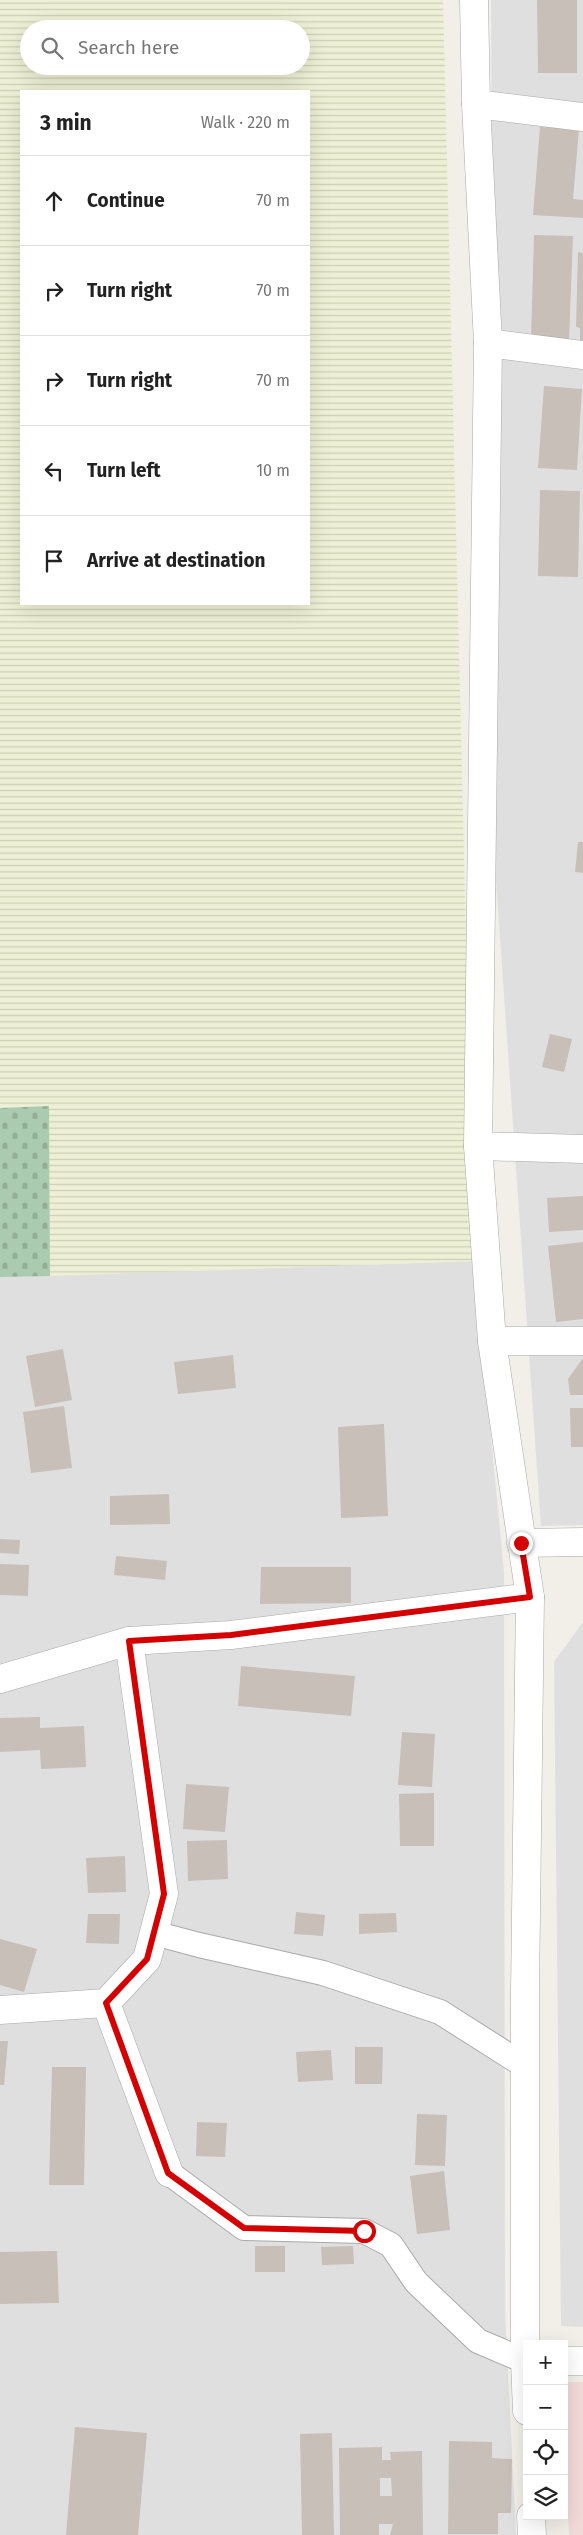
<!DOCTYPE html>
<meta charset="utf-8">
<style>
:root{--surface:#fff;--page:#f6f6f6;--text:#222;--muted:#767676;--line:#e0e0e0}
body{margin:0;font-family:"Fira Sans",sans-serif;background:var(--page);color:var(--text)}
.controls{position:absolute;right:15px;bottom:15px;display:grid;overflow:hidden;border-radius:0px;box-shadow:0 5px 20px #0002}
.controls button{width:45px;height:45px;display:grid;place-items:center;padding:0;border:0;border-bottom:1px solid var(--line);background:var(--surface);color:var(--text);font:25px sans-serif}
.stop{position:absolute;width:15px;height:15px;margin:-11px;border:4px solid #d40000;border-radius:50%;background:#fff}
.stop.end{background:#d40000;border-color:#fff;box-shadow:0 1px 5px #0008}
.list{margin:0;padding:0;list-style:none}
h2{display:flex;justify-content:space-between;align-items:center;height:65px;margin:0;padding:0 20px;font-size:21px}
h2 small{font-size:16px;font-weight:400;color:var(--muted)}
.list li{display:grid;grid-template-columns:32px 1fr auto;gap:15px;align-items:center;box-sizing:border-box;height:90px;padding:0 20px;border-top:1px solid var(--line)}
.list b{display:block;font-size:19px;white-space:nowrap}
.list em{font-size:16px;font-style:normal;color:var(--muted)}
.icon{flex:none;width:28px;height:28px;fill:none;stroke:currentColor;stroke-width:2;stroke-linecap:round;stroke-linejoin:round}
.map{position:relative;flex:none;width:583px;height:2535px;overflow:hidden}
.search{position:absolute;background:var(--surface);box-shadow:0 5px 20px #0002;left:20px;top:20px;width:290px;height:55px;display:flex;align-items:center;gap:12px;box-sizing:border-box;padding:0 18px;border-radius:28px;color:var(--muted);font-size:19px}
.panel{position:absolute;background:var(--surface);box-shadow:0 5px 20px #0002;left:20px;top:90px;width:290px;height:515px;border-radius:0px}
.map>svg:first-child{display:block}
.residential{fill:#e0dfdf}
.commercial{fill:#f2dad9}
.farmland{fill:url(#farmland-rules);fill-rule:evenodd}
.cemetery{fill:url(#cemetery-stones)}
.building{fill:#c7bfb8;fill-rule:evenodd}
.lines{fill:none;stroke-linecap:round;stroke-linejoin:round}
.service-casing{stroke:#a9a9a9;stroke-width:26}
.minor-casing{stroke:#a9a9a9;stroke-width:29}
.service{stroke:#fff;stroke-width:24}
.minor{stroke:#fff;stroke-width:28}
.route{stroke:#d40000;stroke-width:6}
</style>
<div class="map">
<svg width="583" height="2535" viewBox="0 0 583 2535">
<defs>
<pattern id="farmland-rules" width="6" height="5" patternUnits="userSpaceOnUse" patternTransform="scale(1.25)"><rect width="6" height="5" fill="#eef0d5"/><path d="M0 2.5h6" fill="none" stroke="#ccceb7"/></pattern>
<pattern id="cemetery-stones" width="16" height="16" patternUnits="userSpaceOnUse" patternTransform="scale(1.25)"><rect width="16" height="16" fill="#aacbaf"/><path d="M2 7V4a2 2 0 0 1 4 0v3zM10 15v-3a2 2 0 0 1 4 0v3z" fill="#92ae96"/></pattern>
</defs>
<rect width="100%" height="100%" fill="#f2efe9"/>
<g class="residential">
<polygon points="491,0 583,0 583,1525 541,1526 495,866"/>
<polygon points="474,1261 504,1572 505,2310 516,2535 0,2535 0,1277"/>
<polygon points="583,1622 583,2327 561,2326 554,1662"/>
</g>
<polygon class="commercial" points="564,2382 583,2382 583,2535 569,2535 564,2457"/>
<path class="farmland" d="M0 0H443L474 1261 50 1276 49 1106 0 1108ZM29 29H301V66H29ZM21 91H309V604H21Z"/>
<polygon class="cemetery" points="49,1106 50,1276 0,1277 0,1108"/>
<g class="building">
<polygon points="537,0 577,0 577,73 538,73"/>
<polygon points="540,127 579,129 573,199 583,200 583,218 533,215"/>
<polygon points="534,235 573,236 569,340 531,339"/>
<polygon points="578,252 583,253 583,346 580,346 580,328 576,327"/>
<polygon points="544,386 582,389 577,470 538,468"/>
<polygon points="540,490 580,491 578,577 538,576"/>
<polygon points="578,842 583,842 583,873 575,872"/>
<polygon points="550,1034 572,1039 564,1072 542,1067"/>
<polygon points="583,1196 583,1230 549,1232 547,1198"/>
<polygon points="583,1242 583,1319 556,1322 548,1246"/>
<polygon points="63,1349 72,1400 35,1407 26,1356"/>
<polygon points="233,1355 236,1388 178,1394 174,1362"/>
<polygon points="583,1358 583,1395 570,1395 568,1379"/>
<polygon points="64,1406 72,1468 31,1473 23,1412"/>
<polygon points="570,1408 583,1408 583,1447 571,1447"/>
<polygon points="384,1424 388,1516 341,1518 338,1427"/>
<polygon points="169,1494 170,1524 110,1525 110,1496"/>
<polygon points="0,1539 20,1540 19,1554 0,1553"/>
<polygon points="116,1556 167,1561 165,1580 114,1575"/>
<polygon points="0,1564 29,1565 28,1596 0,1595"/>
<polygon points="261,1567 351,1567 351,1603 260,1604"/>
<polygon points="241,1666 355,1676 351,1716 238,1706"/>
<polygon points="40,1717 40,1728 84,1726 86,1767 41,1769 40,1750 0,1752 0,1718"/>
<polygon points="402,1732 435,1734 432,1787 398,1785"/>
<polygon points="186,1784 229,1787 225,1832 183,1829"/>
<polygon points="434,1793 434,1846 400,1846 399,1794"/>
<polygon points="227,1840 228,1879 188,1881 187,1841"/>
<polygon points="125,1856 126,1892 88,1893 86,1858"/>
<polygon points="296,1912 325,1915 323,1936 294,1934"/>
<polygon points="396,1913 397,1932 359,1934 359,1914"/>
<polygon points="88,1914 120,1914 119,1944 86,1943"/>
<polygon points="0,1939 37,1949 24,1992 0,1985"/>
<polygon points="0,2041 8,2041 4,2085 0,2085"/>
<polygon points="355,2047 383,2047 382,2084 355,2084"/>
<polygon points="331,2050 333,2080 298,2082 296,2052"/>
<polygon points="52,2067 86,2067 84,2185 49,2185"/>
<polygon points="417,2114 447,2115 445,2166 415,2165"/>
<polygon points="197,2122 227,2123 225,2157 196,2156"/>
<polygon points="444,2171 450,2230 417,2234 410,2176"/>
<rect x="255" y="2246" width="30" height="26"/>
<polygon points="353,2246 354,2264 322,2265 321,2247"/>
<polygon points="57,2251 59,2303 0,2304 0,2252"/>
<polygon points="75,2427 147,2433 138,2535 66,2535"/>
<polygon points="332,2433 334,2535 302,2535 300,2434"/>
<polygon points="449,2441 492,2442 492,2458 512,2459 511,2513 498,2513 498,2534 448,2534"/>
<path d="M382 2447V2460H391L390 2452 422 2451 423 2535H390L393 2524H379V2535H340L339 2448ZM380 2478H391L392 2496H380Z"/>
</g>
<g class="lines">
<g class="service-casing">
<g id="service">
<polyline points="154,1933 199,1945 323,1973 440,2012 525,2066"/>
<polyline points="169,2173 244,2228 364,2231 391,2245 416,2282 478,2341 525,2361"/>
</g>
</g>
<g class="minor-casing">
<g id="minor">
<polyline points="474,0 476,104 488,343 478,1146 492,1341 530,1597 525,1993 525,2361 527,2411"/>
<polyline points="476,104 583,117"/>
<polyline points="488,343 583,355"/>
<polyline points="478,1146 583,1149"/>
<polyline points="492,1341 583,1341"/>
<polyline points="521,1543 583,1542"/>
<polyline points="0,1679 129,1641 231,1635 530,1597"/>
<polyline points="106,2003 169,2173"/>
<polyline points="0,2010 106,2003 147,1959 164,1894 129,1641"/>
<polyline points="564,2361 583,2361"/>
<polyline points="531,2516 532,2535"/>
</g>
</g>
<use href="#service" class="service"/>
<use href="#minor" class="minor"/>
</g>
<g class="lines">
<polyline class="route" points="364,2231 244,2228 168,2173 106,2003 147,1959 164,1894 129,1641 231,1635 530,1597 521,1543"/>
</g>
</svg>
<div class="controls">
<button>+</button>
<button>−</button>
<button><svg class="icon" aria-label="locate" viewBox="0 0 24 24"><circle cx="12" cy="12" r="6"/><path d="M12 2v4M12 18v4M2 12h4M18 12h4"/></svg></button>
<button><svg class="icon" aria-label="layers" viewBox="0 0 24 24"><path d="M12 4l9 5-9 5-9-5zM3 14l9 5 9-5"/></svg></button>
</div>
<div class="stop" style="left:364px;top:2231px"></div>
<div class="stop end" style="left:521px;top:1543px"></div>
<div class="search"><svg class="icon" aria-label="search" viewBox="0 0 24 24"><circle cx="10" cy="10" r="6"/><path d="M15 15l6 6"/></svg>Search here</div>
<section class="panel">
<h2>3 min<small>Walk · 220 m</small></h2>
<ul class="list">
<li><svg class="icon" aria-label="ahead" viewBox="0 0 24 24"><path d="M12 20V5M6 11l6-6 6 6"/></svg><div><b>Continue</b></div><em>70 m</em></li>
<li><svg class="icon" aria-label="right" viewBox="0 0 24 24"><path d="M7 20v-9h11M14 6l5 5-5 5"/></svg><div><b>Turn right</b></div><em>70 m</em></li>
<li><svg class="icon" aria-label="right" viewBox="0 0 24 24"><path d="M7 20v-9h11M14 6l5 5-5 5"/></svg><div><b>Turn right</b></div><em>70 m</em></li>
<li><svg class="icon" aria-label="left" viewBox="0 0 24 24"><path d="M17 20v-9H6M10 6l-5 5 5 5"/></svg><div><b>Turn left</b></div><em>10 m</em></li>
<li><svg class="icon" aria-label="arrive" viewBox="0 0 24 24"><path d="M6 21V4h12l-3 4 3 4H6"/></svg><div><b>Arrive at destination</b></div></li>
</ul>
</section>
</div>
